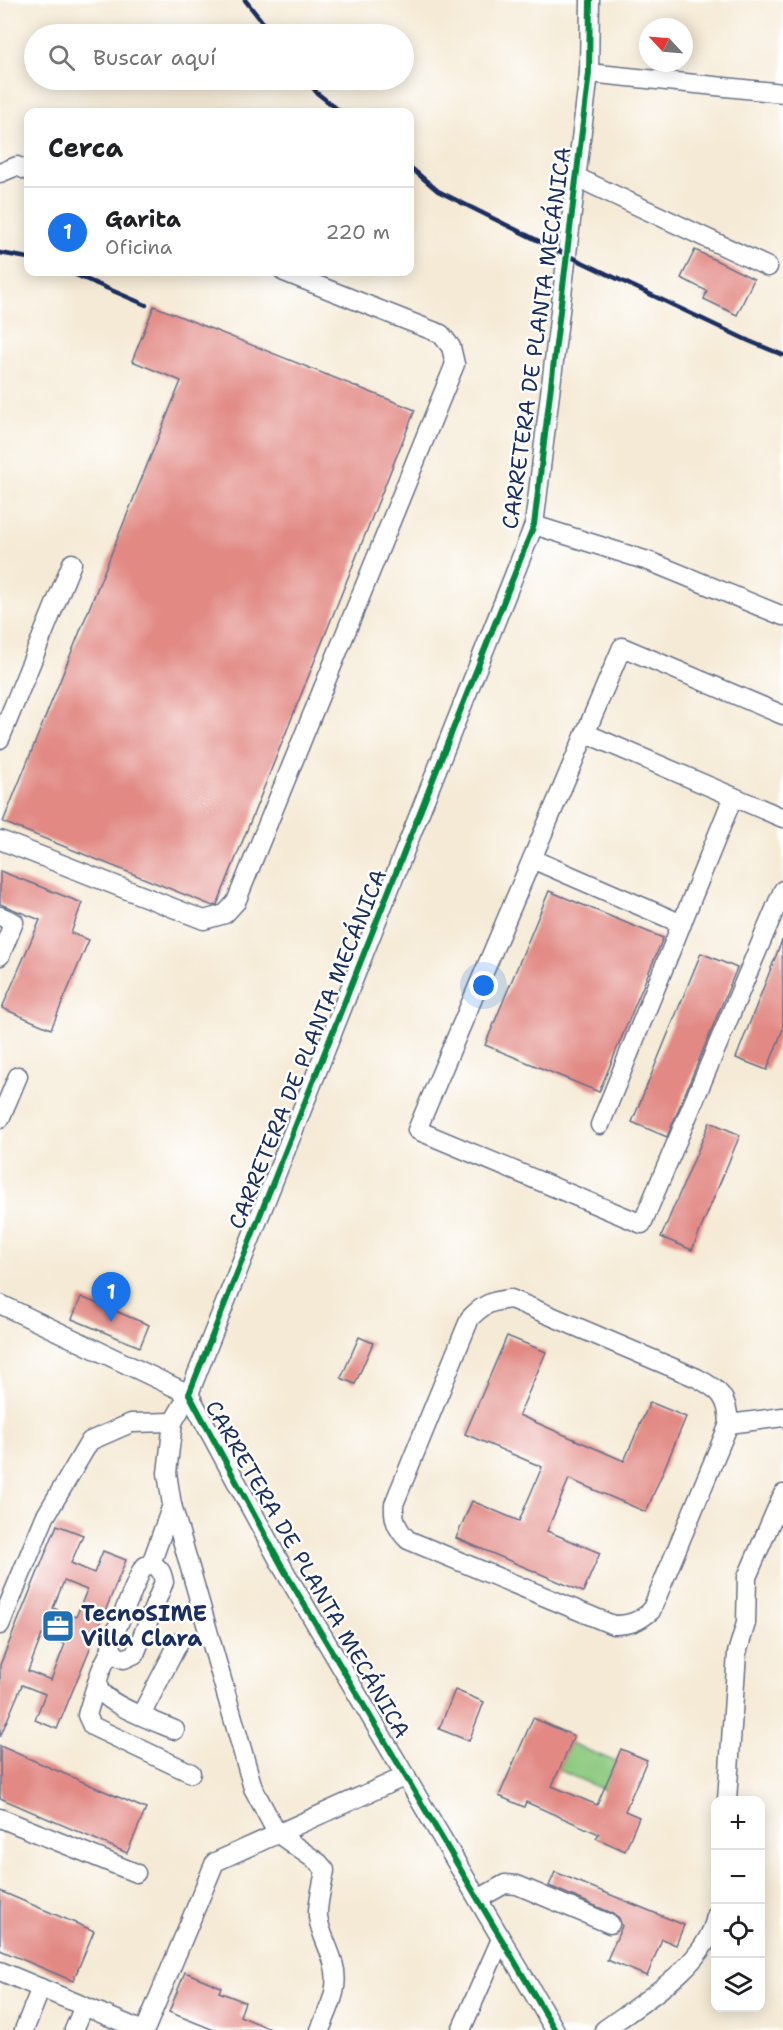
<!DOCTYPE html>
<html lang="es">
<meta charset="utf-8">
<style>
:root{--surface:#fff;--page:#f6f6f6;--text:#202124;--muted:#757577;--line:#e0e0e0;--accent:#1a73e8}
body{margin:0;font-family:"Shantell Sans",sans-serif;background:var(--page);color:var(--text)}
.controls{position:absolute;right:18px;bottom:18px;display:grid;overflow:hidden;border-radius:12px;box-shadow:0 3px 15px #0003}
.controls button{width:54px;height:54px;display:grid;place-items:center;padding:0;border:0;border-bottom:2px solid var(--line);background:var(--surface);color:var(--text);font:30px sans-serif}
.compass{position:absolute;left:639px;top:18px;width:54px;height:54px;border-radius:50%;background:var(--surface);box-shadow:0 3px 15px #0003;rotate:296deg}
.you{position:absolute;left:484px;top:986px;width:21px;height:21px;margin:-15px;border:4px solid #fff;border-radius:50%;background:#1a73e8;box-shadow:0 0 0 9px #1a73e833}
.badge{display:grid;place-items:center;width:39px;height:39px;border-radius:50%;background:var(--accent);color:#fff;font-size:20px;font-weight:700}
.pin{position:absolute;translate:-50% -50px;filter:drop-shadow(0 2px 3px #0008)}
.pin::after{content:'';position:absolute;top:32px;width:21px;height:18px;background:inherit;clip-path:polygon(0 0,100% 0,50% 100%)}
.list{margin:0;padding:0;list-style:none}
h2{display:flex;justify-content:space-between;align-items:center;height:78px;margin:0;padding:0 24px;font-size:26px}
h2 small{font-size:20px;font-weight:400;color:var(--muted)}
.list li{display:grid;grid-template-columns:39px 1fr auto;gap:18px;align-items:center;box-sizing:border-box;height:90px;padding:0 24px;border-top:2px solid var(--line)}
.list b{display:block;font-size:22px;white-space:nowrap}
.list p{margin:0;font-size:20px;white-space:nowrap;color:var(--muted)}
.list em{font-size:20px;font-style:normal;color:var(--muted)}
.icon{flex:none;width:33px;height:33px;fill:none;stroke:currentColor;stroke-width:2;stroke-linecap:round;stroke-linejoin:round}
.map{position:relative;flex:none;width:783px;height:2030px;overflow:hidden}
.search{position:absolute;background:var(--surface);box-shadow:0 3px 15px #0003;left:24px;top:24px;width:390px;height:66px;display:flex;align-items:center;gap:15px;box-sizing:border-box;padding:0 21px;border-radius:33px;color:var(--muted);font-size:22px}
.panel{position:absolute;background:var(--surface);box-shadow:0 3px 15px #0003;left:24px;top:108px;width:390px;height:168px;border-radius:12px}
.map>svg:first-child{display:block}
.green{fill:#8cc97f;stroke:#547c6e;stroke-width:1.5}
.building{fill:#e28984;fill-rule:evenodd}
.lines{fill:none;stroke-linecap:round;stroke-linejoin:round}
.minor-casing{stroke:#677088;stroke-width:21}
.minor{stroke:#fff;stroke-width:18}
.rail{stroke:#1b2f5e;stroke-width:4.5}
.cycleway-casing{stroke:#fff;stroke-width:10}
.cycleway{stroke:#00873e;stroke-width:6}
.labels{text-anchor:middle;stroke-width:5;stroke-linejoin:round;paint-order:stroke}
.street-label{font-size:22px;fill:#1b2f5e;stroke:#fff}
.poi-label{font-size:22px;font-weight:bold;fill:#1b2f5e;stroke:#fff;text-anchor:start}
</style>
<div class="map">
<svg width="783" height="2030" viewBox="0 0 783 2030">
<rect width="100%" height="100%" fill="#fff"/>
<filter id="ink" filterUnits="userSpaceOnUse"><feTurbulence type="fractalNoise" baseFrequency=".0167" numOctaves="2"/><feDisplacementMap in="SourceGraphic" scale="12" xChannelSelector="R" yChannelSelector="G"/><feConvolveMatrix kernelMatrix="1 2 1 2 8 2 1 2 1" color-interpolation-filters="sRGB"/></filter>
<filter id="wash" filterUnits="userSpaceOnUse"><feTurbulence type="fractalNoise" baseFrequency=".008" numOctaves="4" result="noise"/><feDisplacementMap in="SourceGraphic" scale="24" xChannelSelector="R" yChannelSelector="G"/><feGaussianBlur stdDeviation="1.35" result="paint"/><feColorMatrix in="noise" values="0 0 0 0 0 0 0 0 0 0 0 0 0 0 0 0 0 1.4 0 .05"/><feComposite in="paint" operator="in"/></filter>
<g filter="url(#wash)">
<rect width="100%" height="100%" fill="#f5ead5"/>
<polygon class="green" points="571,1743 616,1762 604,1790 559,1770"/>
<g id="blocks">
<g class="building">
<polygon points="695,250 754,279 737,315 704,299 707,291 681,278"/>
<polygon points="154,306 415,410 217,905 213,906 3,822 181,381 132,361"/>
<polygon points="0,871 82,903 71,933 89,940 51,1029 2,1008 40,920 0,904"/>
<polygon points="549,891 663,938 599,1092 485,1045"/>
<polygon points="782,940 783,1029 767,1070 736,1058"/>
<polygon points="701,953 737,968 667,1137 632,1122"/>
<polygon points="710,1122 740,1135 692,1250 661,1237"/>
<polygon points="81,1297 149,1325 140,1347 72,1319"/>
<polygon points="507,1336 546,1352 519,1415 624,1461 650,1402 686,1417 646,1512 569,1479 547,1531 600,1553 583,1592 456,1538 472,1501 519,1521 542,1467 465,1434"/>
<polygon points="359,1337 373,1343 355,1384 341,1378"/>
<path d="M57 1525 83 1535 71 1563 94 1573 103 1551 126 1560 57 1729 35 1720 45 1694 22 1685 0 1737V1665ZM64 1581 87 1590 76 1617 53 1608ZM42 1635 65 1644 51 1680 28 1671Z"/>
<polygon points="455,1690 484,1702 469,1741 439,1729"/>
<polygon points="533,1718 574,1736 552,1786 597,1805 621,1749 647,1760 625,1811 639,1817 625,1851 596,1838 599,1834 526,1802 524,1807 499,1796"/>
<polygon points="0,1746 146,1809 127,1853 0,1798"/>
<polygon points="555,1872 684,1925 676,1945 662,1939 647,1976 607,1960 622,1926 619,1918 614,1914 549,1886"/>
<polygon points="0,1891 94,1931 73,1981 0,1950"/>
<polygon points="185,1972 221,1987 219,1992 245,2002 240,2016 273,2030 214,2030 169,2012"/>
</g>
</g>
</g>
<g filter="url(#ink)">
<use href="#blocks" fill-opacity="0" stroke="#677088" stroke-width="1.5"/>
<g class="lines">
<g class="minor-casing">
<g id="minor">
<polyline points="589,73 783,93"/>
<polyline points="0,173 17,166 28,171"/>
<polyline points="576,177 768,267"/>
<polyline points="534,525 651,562 783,616"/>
<polyline points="783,715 622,647 417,1130 642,1224 783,890"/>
<polyline points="585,733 783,818"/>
<polyline points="0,739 72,563"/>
<polyline points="0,840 204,920 225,914 236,902 455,364 451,347 441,334 284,272"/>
<polyline points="532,859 682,924"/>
<polyline points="0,916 14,922 0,956"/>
<polyline points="0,1119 18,1076"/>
<polyline points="600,1125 733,797"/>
<path d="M511 1299 697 1378C720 1390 728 1397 729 1424L651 1611C638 1622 630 1625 613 1625L408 1540C397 1529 393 1520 394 1504L470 1318C484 1304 491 1301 511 1299Z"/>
<path d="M0 1304 189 1394 173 1422 167 1473 172 1505 253 1788 277 1833 319 1863 325 1870C323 1885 317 1902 318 1917 320 1933 329 1947 333 1962 341 1987 329 2008 320 2030"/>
<polyline points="729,1424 783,1417"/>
<path d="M151 1564C161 1568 162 1573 164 1582L135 1654 124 1659C115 1656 111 1652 111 1642L141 1571 145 1566Z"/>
<polyline points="151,1564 172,1505"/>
<polyline points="0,1625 45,1517 90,1441 131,1423 173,1422"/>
<path d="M111 1649C107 1659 97 1674 98 1684 98 1702 159 1723 175 1730"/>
<polyline points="97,1682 87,1715 92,1726 191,1773"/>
<polyline points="141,1715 179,1642"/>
<polyline points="727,1800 737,1653 746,1623 747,1577 783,1494"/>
<polyline points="0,1818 136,1873"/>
<polyline points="478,1899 505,1884 517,1885 610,1924"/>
<polyline points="0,1971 141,2030"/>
<polyline points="24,2030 41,1988"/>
<polyline points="74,2030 84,2006"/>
<polyline points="145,2030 215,1862 406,1776"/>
<polyline points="461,2030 501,1939"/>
<polyline points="555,2030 284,1570 189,1394 534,525 589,73 590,0"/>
<path d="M604 2030C642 2002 707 1965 716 1916"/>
</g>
</g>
<use href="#minor" class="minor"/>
<g class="rail">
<polyline points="245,0 272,34"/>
<polyline points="307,80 317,93 341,112"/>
<polyline points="410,167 438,191 567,255 749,341 783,355"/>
<polyline points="0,253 28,258"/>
<polyline points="69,272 146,305"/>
</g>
<g class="cycleway-casing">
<polyline id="cycleway" points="555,2030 284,1570 189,1394 534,525 589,73 590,0"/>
</g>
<use href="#cycleway" class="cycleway"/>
</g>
</g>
<defs>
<g id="office-square" transform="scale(1.725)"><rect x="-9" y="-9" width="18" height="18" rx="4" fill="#1f6fb2" stroke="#fff"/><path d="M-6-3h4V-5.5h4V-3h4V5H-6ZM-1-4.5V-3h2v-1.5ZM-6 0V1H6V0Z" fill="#fff"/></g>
</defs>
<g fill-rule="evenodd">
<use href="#office-square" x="58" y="1626"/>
</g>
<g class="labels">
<g class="street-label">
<text transform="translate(536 338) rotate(-82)" y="8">CARRETERA DE PLANTA MECÁNICA</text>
<text transform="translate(307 1049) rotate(-68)" y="8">CARRETERA DE PLANTA MECÁNICA</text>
<text transform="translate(308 1569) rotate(60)" y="8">CARRETERA DE PLANTA MECÁNICA</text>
</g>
<g class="poi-label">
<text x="81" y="1621">TecnoSIME<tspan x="81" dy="25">Villa Clara</tspan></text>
</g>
</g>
</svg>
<div class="controls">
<button>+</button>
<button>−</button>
<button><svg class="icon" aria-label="locate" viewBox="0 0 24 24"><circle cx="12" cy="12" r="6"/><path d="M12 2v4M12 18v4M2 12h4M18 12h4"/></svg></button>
<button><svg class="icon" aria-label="layers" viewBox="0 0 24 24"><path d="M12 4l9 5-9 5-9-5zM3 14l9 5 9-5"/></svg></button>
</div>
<svg class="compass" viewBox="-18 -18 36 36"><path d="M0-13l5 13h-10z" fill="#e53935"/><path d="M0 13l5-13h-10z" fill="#757577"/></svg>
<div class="you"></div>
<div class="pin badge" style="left:111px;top:1322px">1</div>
<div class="search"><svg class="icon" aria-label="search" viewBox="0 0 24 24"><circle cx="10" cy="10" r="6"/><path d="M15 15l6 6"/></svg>Buscar aquí</div>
<section class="panel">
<h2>Cerca<small></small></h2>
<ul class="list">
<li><span class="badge">1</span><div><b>Garita</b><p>Oficina</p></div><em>220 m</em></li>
</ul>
</section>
</div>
